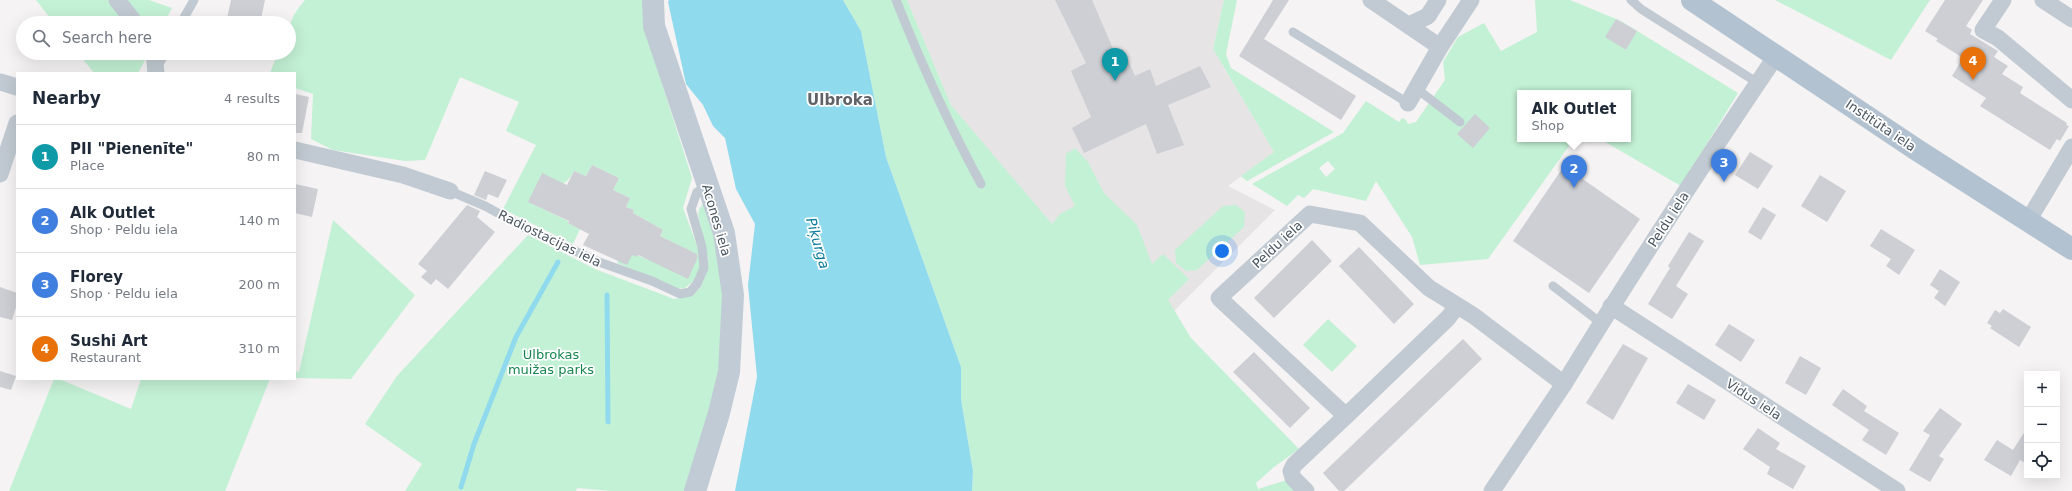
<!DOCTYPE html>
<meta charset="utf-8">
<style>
:root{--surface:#fff;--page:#f2f2f3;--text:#1f2937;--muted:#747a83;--line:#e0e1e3;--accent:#1a73e8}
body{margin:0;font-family:"DejaVu Sans",sans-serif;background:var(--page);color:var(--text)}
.controls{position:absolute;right:12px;bottom:12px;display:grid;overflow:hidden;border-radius:0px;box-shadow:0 4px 16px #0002}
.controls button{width:36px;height:36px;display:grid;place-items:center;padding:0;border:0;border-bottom:1px solid var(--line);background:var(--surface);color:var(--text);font:20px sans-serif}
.you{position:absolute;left:1222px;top:251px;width:14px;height:14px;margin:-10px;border:3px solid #fff;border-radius:50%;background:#1a73e8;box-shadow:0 0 0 6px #1a73e833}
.badge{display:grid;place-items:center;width:26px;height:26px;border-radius:50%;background:var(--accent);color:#fff;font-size:13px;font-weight:700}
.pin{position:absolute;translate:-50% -33px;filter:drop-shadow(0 1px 2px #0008)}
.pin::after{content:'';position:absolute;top:21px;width:14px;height:12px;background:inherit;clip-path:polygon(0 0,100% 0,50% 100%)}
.popup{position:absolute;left:1517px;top:90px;width:114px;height:52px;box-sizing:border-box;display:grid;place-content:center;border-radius:0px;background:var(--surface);filter:drop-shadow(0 1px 3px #0005);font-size:13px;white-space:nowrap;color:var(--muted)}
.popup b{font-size:15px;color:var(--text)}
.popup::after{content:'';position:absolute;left:50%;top:100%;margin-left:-8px;border:8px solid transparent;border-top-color:var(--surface)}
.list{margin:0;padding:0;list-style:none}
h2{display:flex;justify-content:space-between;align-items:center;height:52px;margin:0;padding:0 16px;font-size:17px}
h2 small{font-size:13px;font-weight:400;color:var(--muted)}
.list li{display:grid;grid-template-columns:26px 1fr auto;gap:12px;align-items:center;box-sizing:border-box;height:64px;padding:0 16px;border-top:1px solid var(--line)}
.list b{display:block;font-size:15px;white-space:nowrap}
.list p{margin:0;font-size:13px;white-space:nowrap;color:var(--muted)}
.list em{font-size:13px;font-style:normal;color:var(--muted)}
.icon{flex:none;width:22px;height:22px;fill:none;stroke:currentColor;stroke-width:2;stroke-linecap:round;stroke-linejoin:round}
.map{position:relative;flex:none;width:2072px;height:491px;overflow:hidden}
.search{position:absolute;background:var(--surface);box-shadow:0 4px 16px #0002;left:16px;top:16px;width:280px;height:44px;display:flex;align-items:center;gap:10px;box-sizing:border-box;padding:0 14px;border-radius:22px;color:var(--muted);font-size:15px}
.panel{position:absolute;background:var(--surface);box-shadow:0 4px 16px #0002;left:16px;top:72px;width:280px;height:308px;border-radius:0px}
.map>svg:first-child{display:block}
.education{fill:#e6e4e5}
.green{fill:#c3f1d5;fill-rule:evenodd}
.water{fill:#90daee}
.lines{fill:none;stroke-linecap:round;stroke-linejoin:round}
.stream{stroke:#90daee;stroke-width:5}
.building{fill:#cdcfd5}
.lane{stroke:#c1cad2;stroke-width:9}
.street{stroke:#c1cad2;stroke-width:17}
.secondary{stroke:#c1cbd6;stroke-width:22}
.primary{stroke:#b3c2d1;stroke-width:22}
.labels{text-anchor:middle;stroke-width:3.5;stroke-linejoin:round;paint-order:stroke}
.street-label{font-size:13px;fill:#4a5661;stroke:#fff}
.park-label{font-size:13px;fill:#17864f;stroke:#fff}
.water-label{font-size:14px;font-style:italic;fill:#0c7c9b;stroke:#fff}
.quarter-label{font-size:15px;font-weight:bold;fill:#5f6368;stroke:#fff}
</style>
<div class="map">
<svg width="2072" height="491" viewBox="0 0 2072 491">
<rect width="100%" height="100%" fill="#f5f3f3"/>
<polygon class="education" points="907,0 1224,0 1213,49 1274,152 1228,186 1275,210 1150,335 1031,201 951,105"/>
<g class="green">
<polygon points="36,0 149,0 172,8 164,23 54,23"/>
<path d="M305 0H644V27L692 178 683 208 701 256 700 268 694 281 685 288 678 289 617 263 623 250 649 260 698 255 660 236 663 230 633 213 634 210 626 207 630 198 613 190 619 178 592 165 586 176 574 171C566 188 545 194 529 202L568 221V223L580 229 573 244 503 209 536 145 506 131 519 102 460 77 425 160 405 161 333 150 311 139 313 94 295 88V73H270L278 53H289C289 27 287 21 305 0Z"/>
<polygon points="843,0 907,0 951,105 1052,224 1060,214 1075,206 1065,186 1066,154 1075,148 1088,162 1104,193 1137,225 1152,264 1163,254 1189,279 1168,300 1191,338 1299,449 1274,467 1256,483 1258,489 1293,478 1306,491 972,491 973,471 961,399 961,367 886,157 861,31"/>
<polygon points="1224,0 1237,0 1226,54 1231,68 1334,132 1247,181 1241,176 1274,152 1213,49"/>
<path d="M1535 0H1570L1621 21 1738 93 1681 186 1600 139H1628V93H1520V139H1574L1488 259 1420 265 1412 237 1376 181 1366 201 1313 189 1304 198 1298 195 1287 206 1252 184 1343 133 1366 101 1399 122 1402 118 1406 120 1408 124 1416 122 1445 80 1443 62 1458 37 1484 23 1501 51 1537 32ZM1328 161 1335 169 1326 177 1319 168Z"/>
<polygon points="1775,0 1930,0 1891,60"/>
<polygon points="78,53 149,53 138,73 94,73"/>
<polygon points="704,203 713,230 724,277 722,365 686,491 612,491 577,488 576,491 405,491 422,464 365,424 397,376 528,235 595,269 674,299 690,296 700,288 706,274 708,260 698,215 699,209"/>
<polygon points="1236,205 1245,212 1244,227 1197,270 1186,271 1176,263 1175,250 1223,206"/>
<polygon points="333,220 415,295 351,379 295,378 295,371 299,372"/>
<polygon points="1328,319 1357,346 1332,372 1303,345"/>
<polygon points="54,379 59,379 131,409 141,379 270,379 225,491 9,491"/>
</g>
<polygon class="water" points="669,0 843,0 861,31 886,157 961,367 961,399 973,471 972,491 735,491 757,377 748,285 755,224 736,189 725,138 713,126 703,105 686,84 668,2"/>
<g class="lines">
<g class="stream">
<polyline points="607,295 608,422"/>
<polyline points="461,487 474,444 516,337 558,262"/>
</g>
</g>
<g class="building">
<polygon points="231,0 265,0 261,19 253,17 252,23 226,23"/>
<polygon points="1055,0 1092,0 1114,51 1123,49 1135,76 1150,69 1156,86 1200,66 1211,87 1168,105 1184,145 1157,154 1146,124 1084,153 1072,128 1091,117 1071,71 1086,63"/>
<polygon points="1273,0 1289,0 1264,39 1356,96 1341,120 1239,56"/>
<polygon points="1945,0 1983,0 1966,26 1972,30 1970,34 1998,51 1994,57 2008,66 2002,74 2023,87 2020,93 2067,123 2066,125 2069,126 2060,141 2057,139 2050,150 1980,106 1986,98 1952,76 1963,58 1936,41 1938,39 1925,31"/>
<polygon points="1616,19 1637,31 1626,50 1605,37"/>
<polygon points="295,94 309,97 302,133 295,133"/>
<polygon points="1475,114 1490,128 1473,148 1457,134"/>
<polygon points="1750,152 1773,166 1758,189 1735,175"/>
<polygon points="592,165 619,178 613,190 630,198 626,207 634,210 633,213 663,230 660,236 697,254 697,259 688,279 638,255 637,257 632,255 627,265 583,245 589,234 568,223 569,221 528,202 542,173 567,185 574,171 586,176"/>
<polygon points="1564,166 1640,219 1589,293 1513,241"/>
<polygon points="485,171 507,180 498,198 488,194 486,200 474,195"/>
<polygon points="1820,175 1846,191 1827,222 1801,206"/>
<polygon points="295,184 318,189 312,217 295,213"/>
<polygon points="467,205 480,211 477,217 495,232 448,289 436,279 431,285 421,277 427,271 418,264"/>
<polygon points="1763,207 1776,215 1761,240 1748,232"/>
<polygon points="1881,229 1915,250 1899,275 1886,266 1891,259 1870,246"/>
<polygon points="1689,232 1704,241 1676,286 1688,294 1672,319 1648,304 1670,268 1668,266"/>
<polygon points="1312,240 1332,261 1274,318 1254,298"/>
<polygon points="1359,247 1414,304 1394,324 1339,266"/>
<polygon points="1940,269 1960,282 1945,306 1934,298 1939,291 1930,285"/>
<polygon points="0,287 17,293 17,304 12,320 0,317"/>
<polygon points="2003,309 2031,327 2019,347 1990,328 1992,326 1987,323 1995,310 2000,313"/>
<polygon points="1729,324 1755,340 1741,362 1715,345"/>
<polygon points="1463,339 1482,359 1344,491 1339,491 1323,473"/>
<polygon points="1623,344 1648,358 1613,420 1586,403"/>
<polygon points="1254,352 1310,408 1290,428 1233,372"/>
<polygon points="1800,356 1821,368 1806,395 1785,383"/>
<polygon points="0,371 16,376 11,390 0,387"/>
<polygon points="1688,384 1716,400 1704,420 1676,403"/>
<polygon points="1843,389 1867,406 1864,411 1899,433 1886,455 1862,440 1869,430 1832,405"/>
<polygon points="1940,408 1962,424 1939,456 1944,459 1930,482 1909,470 1930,435 1923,431"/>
<polygon points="1758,428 1780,443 1776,449 1806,466 1793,489 1767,474 1770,467 1743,449"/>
<polygon points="2027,428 2027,464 2020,460 2011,476 1984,460 1997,440 2013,450"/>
</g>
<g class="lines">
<g class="lane">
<path d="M896 0C921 63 949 125 981 184"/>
<polyline points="1631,0 1641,9 1758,83"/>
<polyline points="181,23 194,0"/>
<polyline points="1293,32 1408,103"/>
<polyline points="158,66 165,53"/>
<polyline points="1417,89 1460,122"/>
<polyline points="450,191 485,206 527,229 599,262 652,281 680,294 690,292 697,284 704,268 702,247 691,209 697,192 707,186"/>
<polyline points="1553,286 1601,323"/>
</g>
<g class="street">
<polyline points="117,0 135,23"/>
<polyline points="1371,0 1440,47"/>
<polyline points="2003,0 1983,30 1998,38 2072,100"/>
<polyline points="2043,0 2072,19"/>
<polyline points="1409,25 1428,16 1438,0"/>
<polyline points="154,53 156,73"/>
<polyline points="0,82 17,87"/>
<polyline points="1408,103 1440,47 1471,0"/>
<polyline points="295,150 403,175 450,191"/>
<polyline points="0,174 17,123"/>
<polyline points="2028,221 2072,147"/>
<polyline points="1611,306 1897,491"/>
<path d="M1564 384C1632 272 1703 164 1776 56"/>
<polyline points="1346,416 1448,318 1457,306"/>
<polyline points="1306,491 1293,478 1291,471 1294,465 1346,416 1219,298 1310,214 1360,223 1429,288 1474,316 1564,384 1492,491"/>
</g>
<polyline class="secondary" points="653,0 654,26 724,233 733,295 729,372 719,413 695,491"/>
<polyline class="primary" points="1692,0 1917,150 2072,249"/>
</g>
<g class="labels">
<g class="street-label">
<text transform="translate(1881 125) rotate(34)" y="5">Institūta iela</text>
<text transform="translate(1668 219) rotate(-57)" y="5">Peldu iela</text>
<text transform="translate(717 220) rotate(74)" y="5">Acones iela</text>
<text transform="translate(550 238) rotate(26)" y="5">Radiostacijas iela</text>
<text transform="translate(1277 244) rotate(-43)" y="5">Peldu iela</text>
<text transform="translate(1754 399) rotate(33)" y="5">Vidus iela</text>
</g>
<g class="park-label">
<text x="551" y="359">Ulbrokas<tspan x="551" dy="15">muižas parks</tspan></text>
</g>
<g class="water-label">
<text transform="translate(818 243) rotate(74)" y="5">Piķurga</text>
</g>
<g class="quarter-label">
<text x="840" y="105">Ulbroka</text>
</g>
</g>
</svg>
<div class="controls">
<button>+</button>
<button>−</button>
<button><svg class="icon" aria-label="locate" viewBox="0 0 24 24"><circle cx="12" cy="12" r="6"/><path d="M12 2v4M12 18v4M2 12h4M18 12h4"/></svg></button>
</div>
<div class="you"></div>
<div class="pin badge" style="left:1115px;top:81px;background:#0f9aa8">1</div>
<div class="pin badge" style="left:1574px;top:188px;background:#3f7fe0">2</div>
<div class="popup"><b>Alk Outlet</b>Shop</div>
<div class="pin badge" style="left:1724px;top:182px;background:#3f7fe0">3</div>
<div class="pin badge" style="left:1973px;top:80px;background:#e8710a">4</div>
<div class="search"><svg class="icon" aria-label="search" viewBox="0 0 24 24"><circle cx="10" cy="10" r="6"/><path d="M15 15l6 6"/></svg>Search here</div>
<section class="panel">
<h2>Nearby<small>4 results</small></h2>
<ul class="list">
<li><span class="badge" style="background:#0f9aa8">1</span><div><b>PII &quot;Pienenīte&quot;</b><p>Place</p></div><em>80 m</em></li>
<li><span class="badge" style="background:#3f7fe0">2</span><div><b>Alk Outlet</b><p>Shop · Peldu iela</p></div><em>140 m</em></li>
<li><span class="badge" style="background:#3f7fe0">3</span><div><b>Florey</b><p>Shop · Peldu iela</p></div><em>200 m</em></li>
<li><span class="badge" style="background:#e8710a">4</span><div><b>Sushi Art</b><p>Restaurant</p></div><em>310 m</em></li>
</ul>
</section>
</div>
